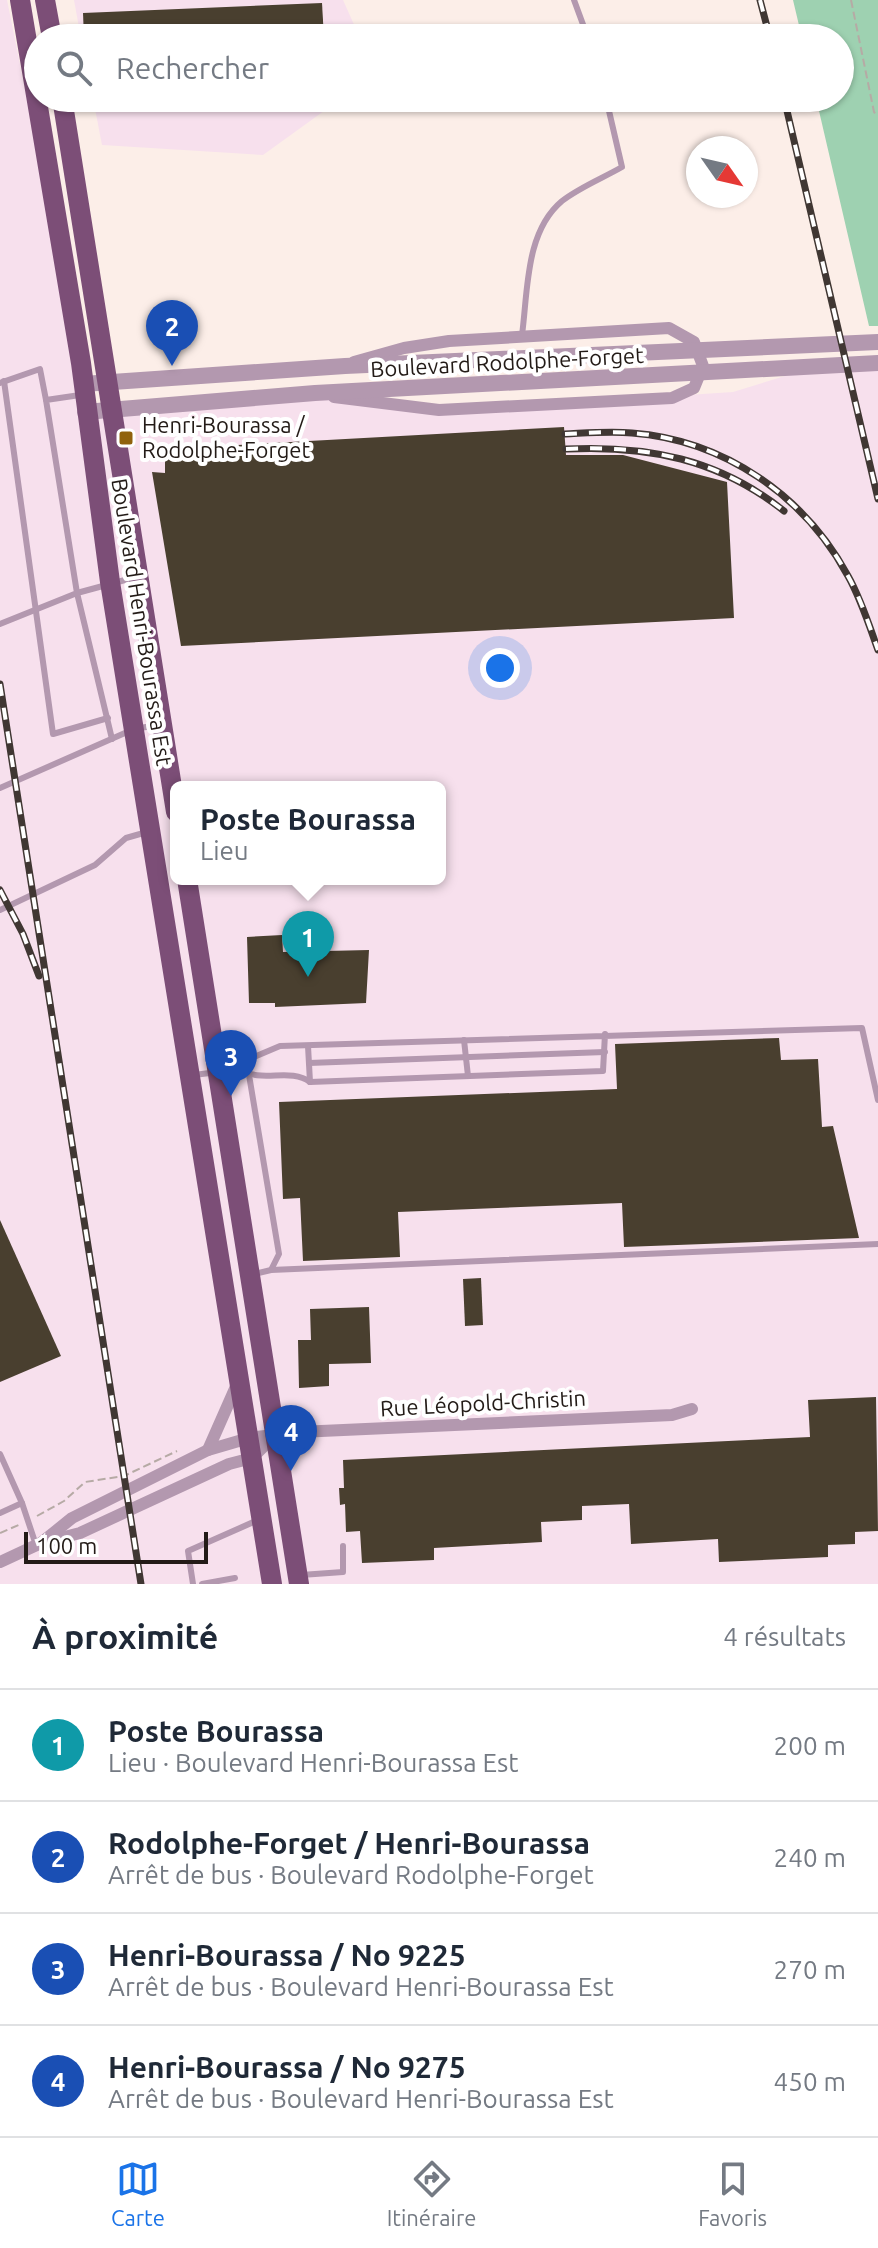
<!DOCTYPE html>
<html lang="fr">
<meta charset="utf-8">
<style>
:root{--surface:#fff;--page:#f2f2f3;--text:#1f2937;--muted:#747a83;--line:#e0e1e3;--accent:#1a73e8}
body{margin:0;font-family:Ubuntu,sans-serif;background:var(--page);color:var(--text)}
.compass{position:absolute;left:686px;top:136px;width:72px;height:72px;border-radius:50%;background:var(--surface);box-shadow:0 2px 6px #0004;rotate:124deg}
.scale{position:absolute;left:24px;bottom:20px;width:184px;box-sizing:border-box;padding-left:8px;border:4px solid #231b17;border-top:0;font-size:22px;line-height:28px;white-space:nowrap;color:#231b17;-webkit-text-stroke:6px #fff;paint-order:stroke}
.you{position:absolute;left:500px;top:668px;width:28px;height:28px;margin:-20px;border:6px solid #fff;border-radius:50%;background:#1a73e8;box-shadow:0 0 0 12px #1a73e833}
.badge{display:grid;place-items:center;width:52px;height:52px;border-radius:50%;background:var(--accent);color:#fff;font-size:26px;font-weight:700}
.pin{position:absolute;translate:-50% -66px;filter:drop-shadow(0 2px 4px #0008)}
.pin::after{content:'';position:absolute;top:42px;width:28px;height:24px;background:inherit;clip-path:polygon(0 0,100% 0,50% 100%)}
.popup{position:absolute;left:170px;top:781px;width:276px;height:104px;box-sizing:border-box;display:grid;place-content:center;border-radius:12px;background:var(--surface);filter:drop-shadow(0 2px 6px #0005);font-size:26px;white-space:nowrap;color:var(--muted)}
.popup b{font-size:30px;color:var(--text)}
.popup::after{content:'';position:absolute;left:50%;top:100%;margin-left:-16px;border:16px solid transparent;border-top-color:var(--surface)}
.list{margin:0;padding:0;list-style:none}
h2{display:flex;justify-content:space-between;align-items:center;height:104px;margin:0;padding:0 32px;font-size:34px}
h2 small{font-size:26px;font-weight:400;color:var(--muted)}
.list li{display:grid;grid-template-columns:52px 1fr auto;gap:24px;align-items:center;box-sizing:border-box;height:112px;padding:0 32px;border-top:2px solid var(--line)}
.list b{display:block;font-size:30px;white-space:nowrap}
.list p{margin:0;font-size:26px;white-space:nowrap;color:var(--muted)}
.list em{font-size:26px;font-style:normal;color:var(--muted)}
.icon{flex:none;width:44px;height:44px;fill:none;stroke:currentColor;stroke-width:2;stroke-linecap:round;stroke-linejoin:round}
.map{position:relative;flex:none;width:878px;height:1584px;overflow:hidden}
.search{position:absolute;background:var(--surface);box-shadow:0 2px 6px #0004;left:24px;right:24px;top:24px;height:88px;display:flex;align-items:center;gap:20px;box-sizing:border-box;padding:0 28px;border-radius:44px;color:var(--muted);font-size:30px}
.sheet{height:552px;background:var(--surface)}
nav{display:flex;justify-content:space-around;align-items:center;box-sizing:border-box;height:112px;border-top:2px solid var(--line);background:var(--surface);font-size:22px;color:var(--muted)}
nav a{display:grid;justify-items:center;gap:4px}
nav .on{color:var(--accent)}
.map>svg:first-child{display:block}
.industrial{fill:#f7e0ed;fill-rule:evenodd}
.green{fill:#9ed1b1}
.building{fill:#493f2f}
.lines{fill:none;stroke-linecap:round;stroke-linejoin:round}
.path{stroke:#b6aaa5;stroke-width:2;stroke-dasharray:8 4;stroke-linecap:butt}
.service{stroke:#b398af;stroke-width:6}
.minor{stroke:#b398af;stroke-width:12}
.tertiary{stroke:#b398af;stroke-width:16}
.primary{stroke:#7c4e77;stroke-width:20}
.rail-casing{stroke:#403733;stroke-width:7}
.rail{stroke:#fff;stroke-width:4;stroke-dasharray:12;stroke-linecap:butt}
.poi-dot{fill:#90620d;stroke:#fff;stroke-width:3}
.labels{text-anchor:middle;stroke-width:8;stroke-linejoin:round;paint-order:stroke}
.street-label{font-size:22px;fill:#231b17;stroke:#fff}
.poi-label{font-size:22px;fill:#231b17;stroke:#fff;text-anchor:start}
</style>
<div class="map">
<svg width="878" height="1584" viewBox="0 0 878 1584">
<rect width="100%" height="100%" fill="#fceee8"/>
<g class="industrial">
<path d="M0 0H7L78 350 85 412 315 393 459 410 733 392 811 368 878 362V1584H0ZM176 787H440V879H176Z"/>
<polygon points="74,0 343,0 360,38 81,38"/>
<polygon points="93,98 342,98 263,155 102,145"/>
</g>
<polygon class="green" points="793,0 878,0 878,326 869,326 816,98 840,98 840,38 802,38"/>
<g class="building">
<polygon points="322,3 324,38 84,38 83,13"/>
<polygon points="564,427 566,455 623,455 727,482 734,618 181,646 152,472 165,473 165,449"/>
<polygon points="282,935 283,952 369,950 366,1003 275,1007 275,1003 249,1003 247,937"/>
<polygon points="779,1038 781,1060 818,1059 822,1127 833,1126 859,1238 624,1247 622,1203 398,1212 400,1257 303,1261 300,1198 283,1199 279,1102 617,1089 615,1044"/>
<polygon points="0,1220 61,1356 0,1382"/>
<polygon points="481,1278 483,1325 465,1326 463,1279"/>
<polygon points="369,1307 371,1363 329,1364 329,1386 299,1388 298,1340 311,1340 310,1309"/>
<polygon points="876,1397 878,1531 855,1532 855,1544 828,1545 828,1557 719,1562 718,1539 631,1544 629,1504 582,1506 582,1520 541,1522 542,1542 434,1548 434,1560 362,1563 360,1531 346,1532 345,1504 340,1505 339,1488 344,1488 343,1460 810,1437 808,1400"/>
</g>
<g class="lines">
<g class="path">
<polyline points="851,0 874,112 878,116"/>
<polyline points="37,1516 64,1501 85,1482 124,1476 177,1451"/>
<polyline points="0,1533 21,1524"/>
</g>
<g class="service">
<polyline points="574,0 588,38"/>
<path d="M522 335C528 291 525 232 562 201 580 187 603 178 622 167L606 98"/>
<polyline points="4,381 53,734 108,718"/>
<polyline points="0,383 40,369 46,400"/>
<polyline points="0,624 77,593 46,400 80,395"/>
<polyline points="112,739 77,593 136,577"/>
<polyline points="0,788 134,729 158,725"/>
<polyline points="0,910 95,865 126,838 147,832"/>
<path d="M605 1034 603 1071 310 1082C290 1067 260 1084 241 1069L247 1060 280 1046 862 1028 878 1100"/>
<polyline points="464,1040 468,1076"/>
<polyline points="308,1046 310,1082"/>
<polyline points="309,1063 605,1052"/>
<polyline points="194,1075 241,1069"/>
<polyline points="249,1075 279,1254 271,1270 254,1274"/>
<polyline points="271,1270 878,1244"/>
<polyline points="0,1454 22,1503"/>
<polyline points="0,1513 22,1503 36,1545"/>
<polyline points="301,1575 343,1572 343,1546"/>
<polyline points="193,1584 188,1551 258,1520"/>
<polyline points="202,1584 235,1578"/>
</g>
<g class="minor">
<polyline points="334,397 439,410 672,398 694,388 703,366 694,342 669,328 449,341 404,348 354,362"/>
<polyline points="208,1450 238,1382"/>
<polyline points="41,1543 72,1518 208,1450 249,1438 299,1432 672,1415 692,1409"/>
<polyline points="0,1562 41,1543 80,1533 229,1464 252,1458 276,1434"/>
</g>
<g class="tertiary">
<polyline points="83,384 345,366 878,342"/>
<polyline points="85,412 315,393 878,363"/>
</g>
<g class="primary">
<polyline points="20,0 81,363 110,582 272,1584"/>
<polyline points="45,0 52,38"/>
<polyline points="62,98 176,812"/>
<polyline points="187,879 299,1584"/>
</g>
<g class="rail-casing">
<g id="rail">
<polyline points="760,0 770,38"/>
<polyline points="784,98 878,499"/>
<path d="M565 434C587 433 610 431 632 433 724 440 805 496 848 576 861 599 869 625 878 650"/>
<path d="M566 449C647 445 719 459 784 511"/>
<polyline points="0,684 141,1584"/>
<polyline points="0,890 23,934 39,976"/>
</g>
</g>
<use href="#rail" class="rail"/>
</g>
<rect class="poi-dot" x="118" y="430" width="16" height="16" rx="4"/>
<g class="labels">
<g class="street-label">
<text transform="translate(507 362) rotate(-3)" y="8">Boulevard Rodolphe-Forget</text>
<text transform="translate(142 622) rotate(81)" y="8">Boulevard Henri-Bourassa Est</text>
<text transform="translate(483 1403) rotate(-3)" y="8">Rue Léopold-Christin</text>
</g>
<g class="poi-label">
<text x="142" y="433">Henri-Bourassa /<tspan x="142" dy="25">Rodolphe-Forget</tspan></text>
</g>
</g>
</svg>
<svg class="compass" viewBox="-18 -18 36 36"><path d="M0-13l5 13h-10z" fill="#e53935"/><path d="M0 13l5-13h-10z" fill="#747a83"/></svg>
<div class="scale">100 m</div>
<div class="you"></div>
<div class="pin badge" style="left:308px;top:977px;background:#0f9aa8">1</div>
<div class="popup"><b>Poste Bourassa</b>Lieu</div>
<div class="pin badge" style="left:172px;top:366px;background:#1a4fb4">2</div>
<div class="pin badge" style="left:231px;top:1096px;background:#1a4fb4">3</div>
<div class="pin badge" style="left:291px;top:1471px;background:#1a4fb4">4</div>
<div class="search"><svg class="icon" aria-label="search" viewBox="0 0 24 24"><circle cx="10" cy="10" r="6"/><path d="M15 15l6 6"/></svg>Rechercher</div>
</div>
<section class="sheet">
<h2>À proximité<small>4 résultats</small></h2>
<ul class="list">
<li><span class="badge" style="background:#0f9aa8">1</span><div><b>Poste Bourassa</b><p>Lieu · Boulevard Henri-Bourassa Est</p></div><em>200 m</em></li>
<li><span class="badge" style="background:#1a4fb4">2</span><div><b>Rodolphe-Forget / Henri-Bourassa</b><p>Arrêt de bus · Boulevard Rodolphe-Forget</p></div><em>240 m</em></li>
<li><span class="badge" style="background:#1a4fb4">3</span><div><b>Henri-Bourassa / No 9225</b><p>Arrêt de bus · Boulevard Henri-Bourassa Est</p></div><em>270 m</em></li>
<li><span class="badge" style="background:#1a4fb4">4</span><div><b>Henri-Bourassa / No 9275</b><p>Arrêt de bus · Boulevard Henri-Bourassa Est</p></div><em>450 m</em></li>
</ul>
</section>
<nav>
<a class="on"><svg class="icon" aria-label="map" viewBox="0 0 24 24"><path d="M3 6l6-2 6 2 6-2v14l-6 2-6-2-6 2zM9 4v14M15 6v14"/></svg>Carte</a>
<a><svg class="icon" aria-label="directions" viewBox="0 0 24 24"><path d="M12 3l9 9-9 9-9-9zM9 14v-3h6M13 9l2 2-2 2"/></svg>Itinéraire</a>
<a><svg class="icon" aria-label="saved" viewBox="0 0 24 24"><path d="M7 4h10v16l-5-4-5 4z"/></svg>Favoris</a>
</nav>
